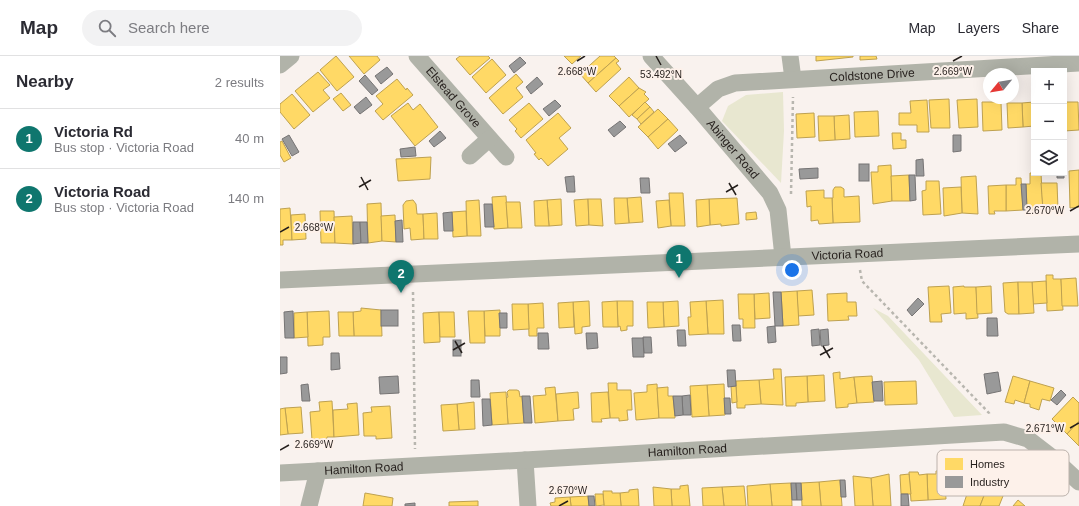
<!DOCTYPE html>
<meta charset="utf-8">
<style>
:root{--surface:#fff;--page:#f2f2f3;--text:#2b2b33;--muted:#7c7c81;--line:#e1e1e2;--accent:#0f766e}
body{margin:0;font-family:Arial,sans-serif;background:var(--page);color:var(--text)}
.controls{position:absolute;right:12px;top:12px;display:grid;overflow:hidden;border-radius:0px;box-shadow:0 4px 16px #0002}
.controls button{width:36px;height:36px;display:grid;place-items:center;padding:0;border:0;border-bottom:1px solid var(--line);background:var(--surface);color:var(--text);font:20px sans-serif}
.compass{position:absolute;left:703px;top:12px;width:36px;height:36px;border-radius:50%;background:var(--surface);box-shadow:0 4px 16px #0002;rotate:240deg}
.you{position:absolute;left:512px;top:214px;width:14px;height:14px;margin:-10px;border:3px solid #fff;border-radius:50%;background:#1a73e8;box-shadow:0 0 0 6px #1a73e833}
.badge{display:grid;place-items:center;width:26px;height:26px;border-radius:50%;background:var(--accent);color:#fff;font-size:13px;font-weight:700}
.pin{position:absolute;translate:-50% -33px;filter:drop-shadow(0 1px 2px #0008)}
.pin::after{content:'';position:absolute;top:21px;width:14px;height:12px;background:inherit;clip-path:polygon(0 0,100% 0,50% 100%)}
.list{margin:0;padding:0;list-style:none}
h2{display:flex;justify-content:space-between;align-items:center;height:52px;margin:0;padding:0 16px;font-size:17px}
h2 small{font-size:13px;font-weight:400;color:var(--muted)}
.list li{display:grid;grid-template-columns:26px 1fr auto;gap:12px;align-items:center;box-sizing:border-box;height:60px;padding:0 16px;border-top:1px solid var(--line)}
.list b{display:block;font-size:15px;white-space:nowrap}
.list p{margin:0;font-size:13px;white-space:nowrap;color:var(--muted)}
.list em{font-size:13px;font-style:normal;color:var(--muted)}
.icon{flex:none;width:22px;height:22px;fill:none;stroke:currentColor;stroke-width:2;stroke-linecap:round;stroke-linejoin:round}
.map{position:relative;flex:none;width:799px;height:450px;overflow:hidden}
header{display:flex;align-items:center;gap:24px;box-sizing:border-box;height:56px;padding:0 20px;background:var(--surface);border-bottom:1px solid var(--line)}
header strong{font-size:19px}
nav{display:flex;gap:22px;margin-inline-start:auto;font-size:14px}
.search{width:280px;height:36px;background:var(--page);display:flex;align-items:center;gap:10px;box-sizing:border-box;padding:0 14px;border-radius:22px;color:var(--muted);font-size:15px}
main{display:flex}
aside{flex:1;background:var(--surface)}
.map>svg:first-child{display:block}
.green{fill:#e8e7d0}
.homes{fill:#ffd966;stroke:#bea150}
.industry{fill:#999;stroke:#767474}
.lines{fill:none;stroke-linecap:round;stroke-linejoin:round}
.path{stroke:#b8b6af;stroke-width:2.5;stroke-dasharray:3 3;stroke-linecap:butt}
.street{stroke:#b1b3a9;stroke-width:17}
.ticks{fill:none;stroke:#251f1c;stroke-width:1.5}
.labels{text-anchor:middle;stroke-width:4;stroke-linejoin:round;paint-order:stroke}
.street-label{font-size:12px;fill:#251f1c;stroke:#fdf1ea}
.key{fill:#fdf1ea;stroke:#bcb2ac;stroke-width:1}
.key-label{font-size:11px;fill:#251f1c}
.ticks-label{font-size:10px;text-anchor:middle;fill:#251f1c;stroke:#fdf1ea;stroke-width:4;stroke-linejoin:round;paint-order:stroke}
</style>
<header>
<strong>Map</strong>
<div class="search"><svg class="icon" aria-label="search" viewBox="0 0 24 24"><circle cx="10" cy="10" r="6"/><path d="M15 15l6 6"/></svg>Search here</div>
<nav><a>Map</a><a>Layers</a><a>Share</a></nav>
</header>
<main>
<aside>
<h2>Nearby<small>2 results</small></h2>
<ul class="list">
<li><span class="badge">1</span><div><b>Victoria Rd</b><p>Bus stop · Victoria Road</p></div><em>40 m</em></li>
<li><span class="badge">2</span><div><b>Victoria Road</b><p>Bus stop · Victoria Road</p></div><em>140 m</em></li>
</ul>
</aside>
<div class="map">
<svg width="799" height="450" viewBox="0 0 799 450">
<rect width="100%" height="100%" fill="#f9f2ee"/>
<g class="green">
<polygon points="503,36 504,75 501,127 442,65 448,50 466,39"/>
<polygon points="593,252 608,260 702,359 674,361 639,304"/>
</g>
<g class="homes">
<polygon points="56,0 74,21 57,35 40,14"/>
<polygon points="69,0 97,0 100,4 84,18"/>
<polygon points="180,0 208,0 210,2 190,19 176,3"/>
<polygon points="284,0 301,0 292,8"/>
<polygon points="320,0 334,0 336,2 308,27 300,18"/>
<polygon points="536,0 573,0 573,1 536,5"/>
<polygon points="580,0 596,0 597,3 580,4"/>
<polygon points="336,2 339,5 336,7 341,13 316,36 308,27"/>
<polygon points="212,3 226,19 206,37 192,21"/>
<polygon points="38,16 50,29 43,34 50,42 33,56 15,35"/>
<polygon points="236,18 243,26 236,32 243,41 223,58 209,42"/>
<polygon points="349,21 359,32 339,50 329,40"/>
<polygon points="117,23 126,34 127,32 133,39 103,64 95,55 103,48 96,40"/>
<polygon points="359,32 366,36 364,38 369,43 349,61 339,50"/>
<polygon points="61,37 71,49 63,55 53,43"/>
<polygon points="12,38 30,59 14,73 0,56 0,48"/>
<polygon points="669,43 670,72 651,72 649,44"/>
<polygon points="697,43 698,71 679,72 677,44"/>
<polygon points="647,44 649,76 637,76 637,69 619,69 619,57 631,57 630,45"/>
<polygon points="365,46 370,51 357,63 352,59"/>
<polygon points="702,46 721,46 722,74 703,75"/>
<polygon points="754,46 754,70 743,71 742,47"/>
<polygon points="784,46 798,46 799,74 784,75"/>
<polygon points="128,47 133,54 140,48 158,71 135,90 111,60"/>
<polygon points="249,47 263,63 241,82 235,75 237,73 229,64"/>
<polygon points="727,47 742,47 743,71 728,72"/>
<polygon points="370,51 374,56 361,68 357,63"/>
<polygon points="378,53 388,63 368,81 358,71"/>
<polygon points="598,55 599,80 575,81 574,56"/>
<polygon points="278,57 291,72 279,82 288,93 268,110 261,102 259,104 254,98 256,97 246,84"/>
<polygon points="534,57 535,81 517,82 516,58"/>
<polygon points="569,59 570,83 555,84 554,60"/>
<polygon points="538,60 554,60 555,84 539,85"/>
<polygon points="388,63 398,74 378,93 368,81"/>
<polygon points="612,77 621,77 621,84 626,84 626,92 613,93"/>
<polygon points="2,85 11,102 4,106 0,99 0,86"/>
<polygon points="151,101 150,123 118,125 116,103"/>
<polygon points="611,109 612,145 593,148 591,116 598,116 598,110"/>
<polygon points="799,114 799,151 790,152 789,115"/>
<polygon points="750,117 761,117 763,154 747,154 746,128 750,128"/>
<polygon points="629,119 630,145 612,145 611,120"/>
<polygon points="696,120 698,158 682,157 681,121"/>
<polygon points="736,122 741,122 743,154 726,155 726,129 736,129"/>
<polygon points="646,125 659,125 661,158 643,159 642,135 646,134"/>
<polygon points="761,127 777,127 778,153 763,154"/>
<polygon points="726,129 726,155 714,155 715,158 709,158 708,130"/>
<polygon points="555,131 561,131 564,133 564,141 579,140 580,166 553,167 552,142 553,142 553,134"/>
<polygon points="681,131 682,157 664,160 663,132"/>
<polygon points="544,134 544,142 552,142 553,167 539,168 538,164 531,165 531,150 527,151 526,135"/>
<polygon points="389,137 403,137 405,170 391,170"/>
<polygon points="226,140 228,172 214,173 212,141"/>
<polygon points="361,141 363,166 349,167 347,142"/>
<polygon points="334,142 347,142 349,167 335,168"/>
<polygon points="457,142 459,168 441,170 441,168 430,169 429,143"/>
<polygon points="281,143 282,169 269,170 267,144"/>
<polygon points="308,143 309,169 296,170 294,144"/>
<polygon points="308,143 321,143 323,170 309,169"/>
<polygon points="429,143 430,169 417,171 416,144"/>
<polygon points="133,144 136,148 137,158 143,158 144,183 131,184 130,172 124,173 123,149 126,145"/>
<polygon points="199,144 201,180 187,180 186,145"/>
<polygon points="267,144 269,170 255,170 254,145"/>
<polygon points="389,144 391,170 378,172 376,145"/>
<polygon points="226,146 240,146 242,172 228,172"/>
<polygon points="101,147 102,185 88,187 87,148"/>
<polygon points="10,152 12,184 3,184 3,189 0,189 0,153"/>
<polygon points="40,155 54,155 55,187 41,187"/>
<polygon points="186,155 187,180 173,181 172,156"/>
<polygon points="476,156 477,163 466,164 466,157"/>
<polygon points="157,157 158,183 144,183 143,158"/>
<polygon points="25,158 26,183 12,184 11,159"/>
<polygon points="115,159 116,186 102,185 101,160"/>
<polygon points="72,160 73,188 55,187 54,161"/>
<polygon points="766,219 773,219 773,223 781,223 783,254 767,255"/>
<polygon points="796,222 798,250 782,250 781,223"/>
<polygon points="766,225 767,247 753,248 752,226"/>
<polygon points="738,226 739,258 728,258 725,256 723,227"/>
<polygon points="738,226 752,226 754,257 739,258"/>
<polygon points="669,230 671,257 661,258 662,266 650,266 648,231"/>
<polygon points="684,230 684,231 696,231 698,262 686,263 686,257 674,258 673,231"/>
<polygon points="711,230 712,257 697,258 696,231"/>
<polygon points="532,234 534,259 518,260 517,235"/>
<polygon points="517,235 519,269 503,270 501,236"/>
<polygon points="489,237 490,262 475,263 474,238"/>
<polygon points="567,237 567,246 576,246 577,260 568,260 569,264 548,265 547,238"/>
<polygon points="458,238 474,238 475,272 463,272 463,263 459,263"/>
<polygon points="443,244 444,278 428,278 426,245"/>
<polygon points="309,245 310,270 302,271 302,277 295,278 293,246"/>
<polygon points="337,245 353,245 353,270 347,270 347,274 341,275 340,270 338,271"/>
<polygon points="337,245 338,271 323,271 322,246"/>
<polygon points="398,245 399,270 384,271 383,246"/>
<polygon points="426,245 428,278 409,279 408,261 411,261 410,246"/>
<polygon points="293,246 294,271 279,272 278,247"/>
<polygon points="367,246 383,246 384,271 368,272"/>
<polygon points="263,247 264,272 257,272 257,280 249,280 248,248"/>
<polygon points="232,248 248,248 249,273 233,274"/>
<polygon points="81,252 101,254 102,280 74,280 73,256 81,255"/>
<polygon points="220,254 220,280 205,280 204,255"/>
<polygon points="49,255 50,281 43,281 43,289 28,290 27,256"/>
<polygon points="188,255 204,255 205,287 190,287"/>
<polygon points="27,256 28,281 14,282 14,257"/>
<polygon points="58,256 73,256 74,280 59,280"/>
<polygon points="159,256 160,286 144,287 143,257"/>
<polygon points="159,256 174,256 175,281 160,281"/>
<polygon points="493,313 501,313 503,349 481,348 479,324 494,323"/>
<polygon points="560,316 560,323 574,321 577,347 568,348 568,351 556,352 553,317"/>
<polygon points="544,319 545,345 528,346 527,320"/>
<polygon points="527,320 528,346 516,347 516,350 506,350 505,321"/>
<polygon points="592,320 594,346 577,347 574,321"/>
<polygon points="733,320 750,325 744,347 735,344 734,348 725,346"/>
<polygon points="479,324 481,348 465,349 465,352 457,352 456,325"/>
<polygon points="636,325 637,348 605,349 604,326"/>
<polygon points="750,325 774,332 770,345 762,343 759,354 750,351 750,348 744,347"/>
<polygon points="328,327 337,327 337,334 351,334 352,354 347,354 348,364 339,365 339,362 330,362"/>
<polygon points="377,328 379,362 356,364 354,337 367,336 367,329"/>
<polygon points="444,328 445,359 429,360 427,329"/>
<polygon points="427,329 429,360 412,361 410,330"/>
<polygon points="451,330 456,330 457,346 452,347"/>
<polygon points="275,331 278,365 255,367 253,340 266,339 265,332"/>
<polygon points="388,331 388,340 393,340 395,362 379,362 377,332"/>
<polygon points="229,334 237,334 239,335 240,341 242,340 244,367 228,368 226,342 228,341 227,336"/>
<polygon points="226,336 228,368 212,369 210,337"/>
<polygon points="298,336 299,352 293,353 294,364 278,365 276,338"/>
<polygon points="328,336 330,362 321,363 322,366 312,366 311,337"/>
<polygon points="793,341 799,347 799,365 787,378 772,363"/>
<polygon points="52,345 54,381 47,381 47,383 32,384 30,356 40,355 39,346"/>
<polygon points="194,346 195,373 179,374 177,348"/>
<polygon points="77,347 79,379 54,381 53,354 68,353 67,348"/>
<polygon points="177,348 179,374 163,375 161,349"/>
<polygon points="110,350 112,382 96,383 96,380 84,380 83,357 92,356 91,351"/>
<polygon points="21,351 23,377 8,378 5,352"/>
<polygon points="5,352 8,378 0,379 0,353"/>
<polygon points="799,365 799,390 787,378"/>
<polygon points="664,414 666,443 648,444 647,418 656,418 656,415"/>
<polygon points="629,416 638,416 639,419 647,418 648,444 631,445"/>
<polygon points="609,418 611,450 593,450 591,422"/>
<polygon points="629,418 631,438 621,438 620,419"/>
<polygon points="573,420 591,422 593,450 575,450"/>
<polygon points="692,423 700,426 699,429 707,432 700,450 683,450"/>
<polygon points="560,424 562,450 541,450 539,426"/>
<polygon points="539,426 541,450 522,450 521,427"/>
<polygon points="511,427 512,450 492,450 490,428"/>
<polygon points="490,428 492,450 468,450 467,430"/>
<polygon points="408,429 410,450 392,450 391,433 400,433 400,430"/>
<polygon points="464,430 466,450 444,450 442,431"/>
<polygon points="373,431 391,433 392,450 374,450"/>
<polygon points="442,431 444,450 423,450 422,432"/>
<polygon points="707,432 716,435 717,432 725,435 719,450 700,450"/>
<polygon points="358,433 359,450 341,450 340,437 349,436 349,434"/>
<polygon points="323,435 332,435 332,437 340,437 341,450 324,450"/>
<polygon points="85,437 113,442 112,450 83,450"/>
<polygon points="315,438 323,438 324,449 316,450"/>
<polygon points="308,440 309,450 291,450 290,441"/>
<polygon points="290,441 291,450 271,450 270,447 275,446 275,442"/>
<polygon points="738,444 745,450 733,450"/>
<polygon points="198,445 198,450 169,450 169,446"/>
</g>
<g class="industry">
<polygon points="240,1 246,7 234,17 229,10"/>
<polygon points="107,11 113,18 101,28 95,20"/>
<polygon points="85,19 98,34 92,39 79,25"/>
<polygon points="257,21 263,28 251,38 246,31"/>
<polygon points="86,41 92,49 80,58 74,51"/>
<polygon points="275,44 281,50 269,60 263,53"/>
<polygon points="340,65 346,71 334,81 328,74"/>
<polygon points="160,75 166,82 154,91 149,85"/>
<polygon points="9,79 19,96 12,100 2,83"/>
<polygon points="400,79 407,87 395,96 388,88"/>
<polygon points="673,79 681,79 681,95 673,96"/>
<polygon points="135,91 136,100 121,101 120,93"/>
<polygon points="643,103 644,120 636,120 636,104"/>
<polygon points="784,105 784,122 777,122 777,117 784,117"/>
<rect x="579" y="108" width="10" height="17"/>
<polygon points="538,112 538,122 520,123 519,113"/>
<polygon points="629,119 635,119 636,144 630,145"/>
<polygon points="294,120 295,136 287,136 285,121"/>
<polygon points="360,122 369,122 370,137 361,137"/>
<polygon points="741,128 746,128 747,154 743,154"/>
<polygon points="204,148 212,148 214,171 205,171"/>
<polygon points="172,156 173,175 164,175 163,157"/>
<polygon points="122,164 123,186 116,186 115,165"/>
<polygon points="73,166 80,166 81,187 73,188"/>
<polygon points="80,166 87,166 88,187 81,187"/>
<polygon points="493,236 501,236 503,270 495,270"/>
<polygon points="638,242 644,248 632,260 627,254"/>
<rect x="101" y="254" width="17" height="16"/>
<polygon points="13,255 14,282 5,282 4,256"/>
<polygon points="219,257 227,257 227,272 220,272"/>
<polygon points="707,262 717,262 718,280 707,280"/>
<polygon points="452,269 460,269 461,285 453,285"/>
<polygon points="495,270 496,286 488,287 487,271"/>
<polygon points="539,273 540,289 532,290 531,274"/>
<polygon points="548,273 549,289 541,290 540,274"/>
<polygon points="397,274 405,274 406,290 398,290"/>
<polygon points="258,277 268,277 269,293 258,293"/>
<polygon points="306,277 317,277 318,292 307,293"/>
<polygon points="363,281 371,281 372,297 364,297"/>
<polygon points="352,282 363,282 364,301 353,301"/>
<rect x="173" y="284" width="8" height="16"/>
<polygon points="51,297 59,297 60,313 51,314"/>
<polygon points="0,301 7,301 7,317 0,318"/>
<polygon points="447,314 455,314 456,330 448,331"/>
<polygon points="718,316 721,335 707,338 704,318"/>
<polygon points="118,320 119,337 100,338 99,321"/>
<polygon points="191,324 199,324 200,341 191,341"/>
<polygon points="602,325 603,345 594,345 592,326"/>
<polygon points="28,328 30,345 22,345 21,329"/>
<polygon points="781,334 786,339 777,349 771,344"/>
<polygon points="410,339 411,359 403,359 402,340"/>
<polygon points="242,340 250,340 252,367 244,367"/>
<polygon points="393,340 402,340 403,359 395,360"/>
<polygon points="444,342 450,342 451,358 445,358"/>
<polygon points="202,343 210,343 212,369 203,370"/>
<polygon points="560,424 565,424 566,441 561,441"/>
<polygon points="511,427 516,427 517,444 512,444"/>
<polygon points="516,427 521,427 522,444 517,444"/>
<polygon points="621,438 628,438 629,450 621,450"/>
<polygon points="308,440 314,440 315,450 309,450"/>
<polygon points="135,447 135,450 125,450 125,448"/>
</g>
<g class="lines">
<g class="path">
<polyline points="511,138 513,41"/>
<polyline points="580,214 582,225 709,357 710,360"/>
<polyline points="133,236 135,393"/>
</g>
<g class="street">
<path id="s1" d="M137 0 226 101"/>
<path id="s2" d="M371 0 417 51 490 137 498 154 503 201"/>
<polyline points="510,0 513,23"/>
<polyline points="0,9 11,0"/>
<path id="s3" d="M417 51 438 33 455 27 799 7"/>
<polyline points="190,100 209,83"/>
<path id="s4" d="M0 224 799 188"/>
<polyline points="245,404 248,450"/>
<path id="s5" d="M0 417 245 404 724 376 748 383 774 403 799 426"/>
<polyline points="29,450 38,415"/>
</g>
</g>
<path class="ticks" d="M376 0 381 9M297 5 305 0M673 5 682 0M81 121 88 134M449 127 456 139M79 131 91 124M446 136 458 129M790 155 799 150M0 176 9 171M175 285 182 297M543 290 550 302M173 294 185 287M540 299 553 292M790 372 799 367M0 394 9 389M279 450 288 445"/>
<g class="labels">
<g class="street-label">
<text dy="4" stroke="none"><textPath href="#s3" startOffset="183">Coldstone Drive</textPath></text>
<text dy="4" stroke="none"><textPath href="#s1" startOffset="55">Elstead Grove</textPath></text>
<text dy="4" stroke="none"><textPath href="#s2" startOffset="124">Abinger Road</textPath></text>
<text dy="4" stroke="none"><textPath href="#s4" startOffset="568">Victoria Road</textPath></text>
<text dy="4" stroke="none"><textPath href="#s5" startOffset="408">Hamilton Road</textPath></text>
<text dy="4" stroke="none"><textPath href="#s5" startOffset="84">Hamilton Road</textPath></text>
</g>
</g>
<rect x="657" y="394" width="132" height="46" rx="6" class="key"/>
<rect x="665" y="402" width="18" height="12" fill="#ffd966"/>
<rect x="665" y="420" width="18" height="12" fill="#999"/>
<g class="key-label">
<text x="690" y="412">Homes</text>
<text x="690" y="430">Industry</text>
</g>
<g class="ticks-label">
<text x="297" y="19">2.668°W</text>
<text x="673" y="19">2.669°W</text>
<text x="381" y="22">53.492°N</text>
<text x="765" y="158">2.670°W</text>
<text x="34" y="175">2.668°W</text>
<text x="765" y="376">2.671°W</text>
<text x="34" y="392">2.669°W</text>
<text x="288" y="438">2.670°W</text>
</g>
</svg>
<div class="controls">
<button>+</button>
<button>−</button>
<button><svg class="icon" aria-label="layers" viewBox="0 0 24 24"><path d="M12 4l9 5-9 5-9-5zM3 14l9 5 9-5"/></svg></button>
</div>
<svg class="compass" viewBox="-18 -18 36 36"><path d="M0-13l5 13h-10z" fill="#e53935"/><path d="M0 13l5-13h-10z" fill="#7c7c81"/></svg>
<div class="you"></div>
<div class="pin badge" style="left:399px;top:222px">1</div>
<div class="pin badge" style="left:121px;top:237px">2</div>
</div>
</main>
